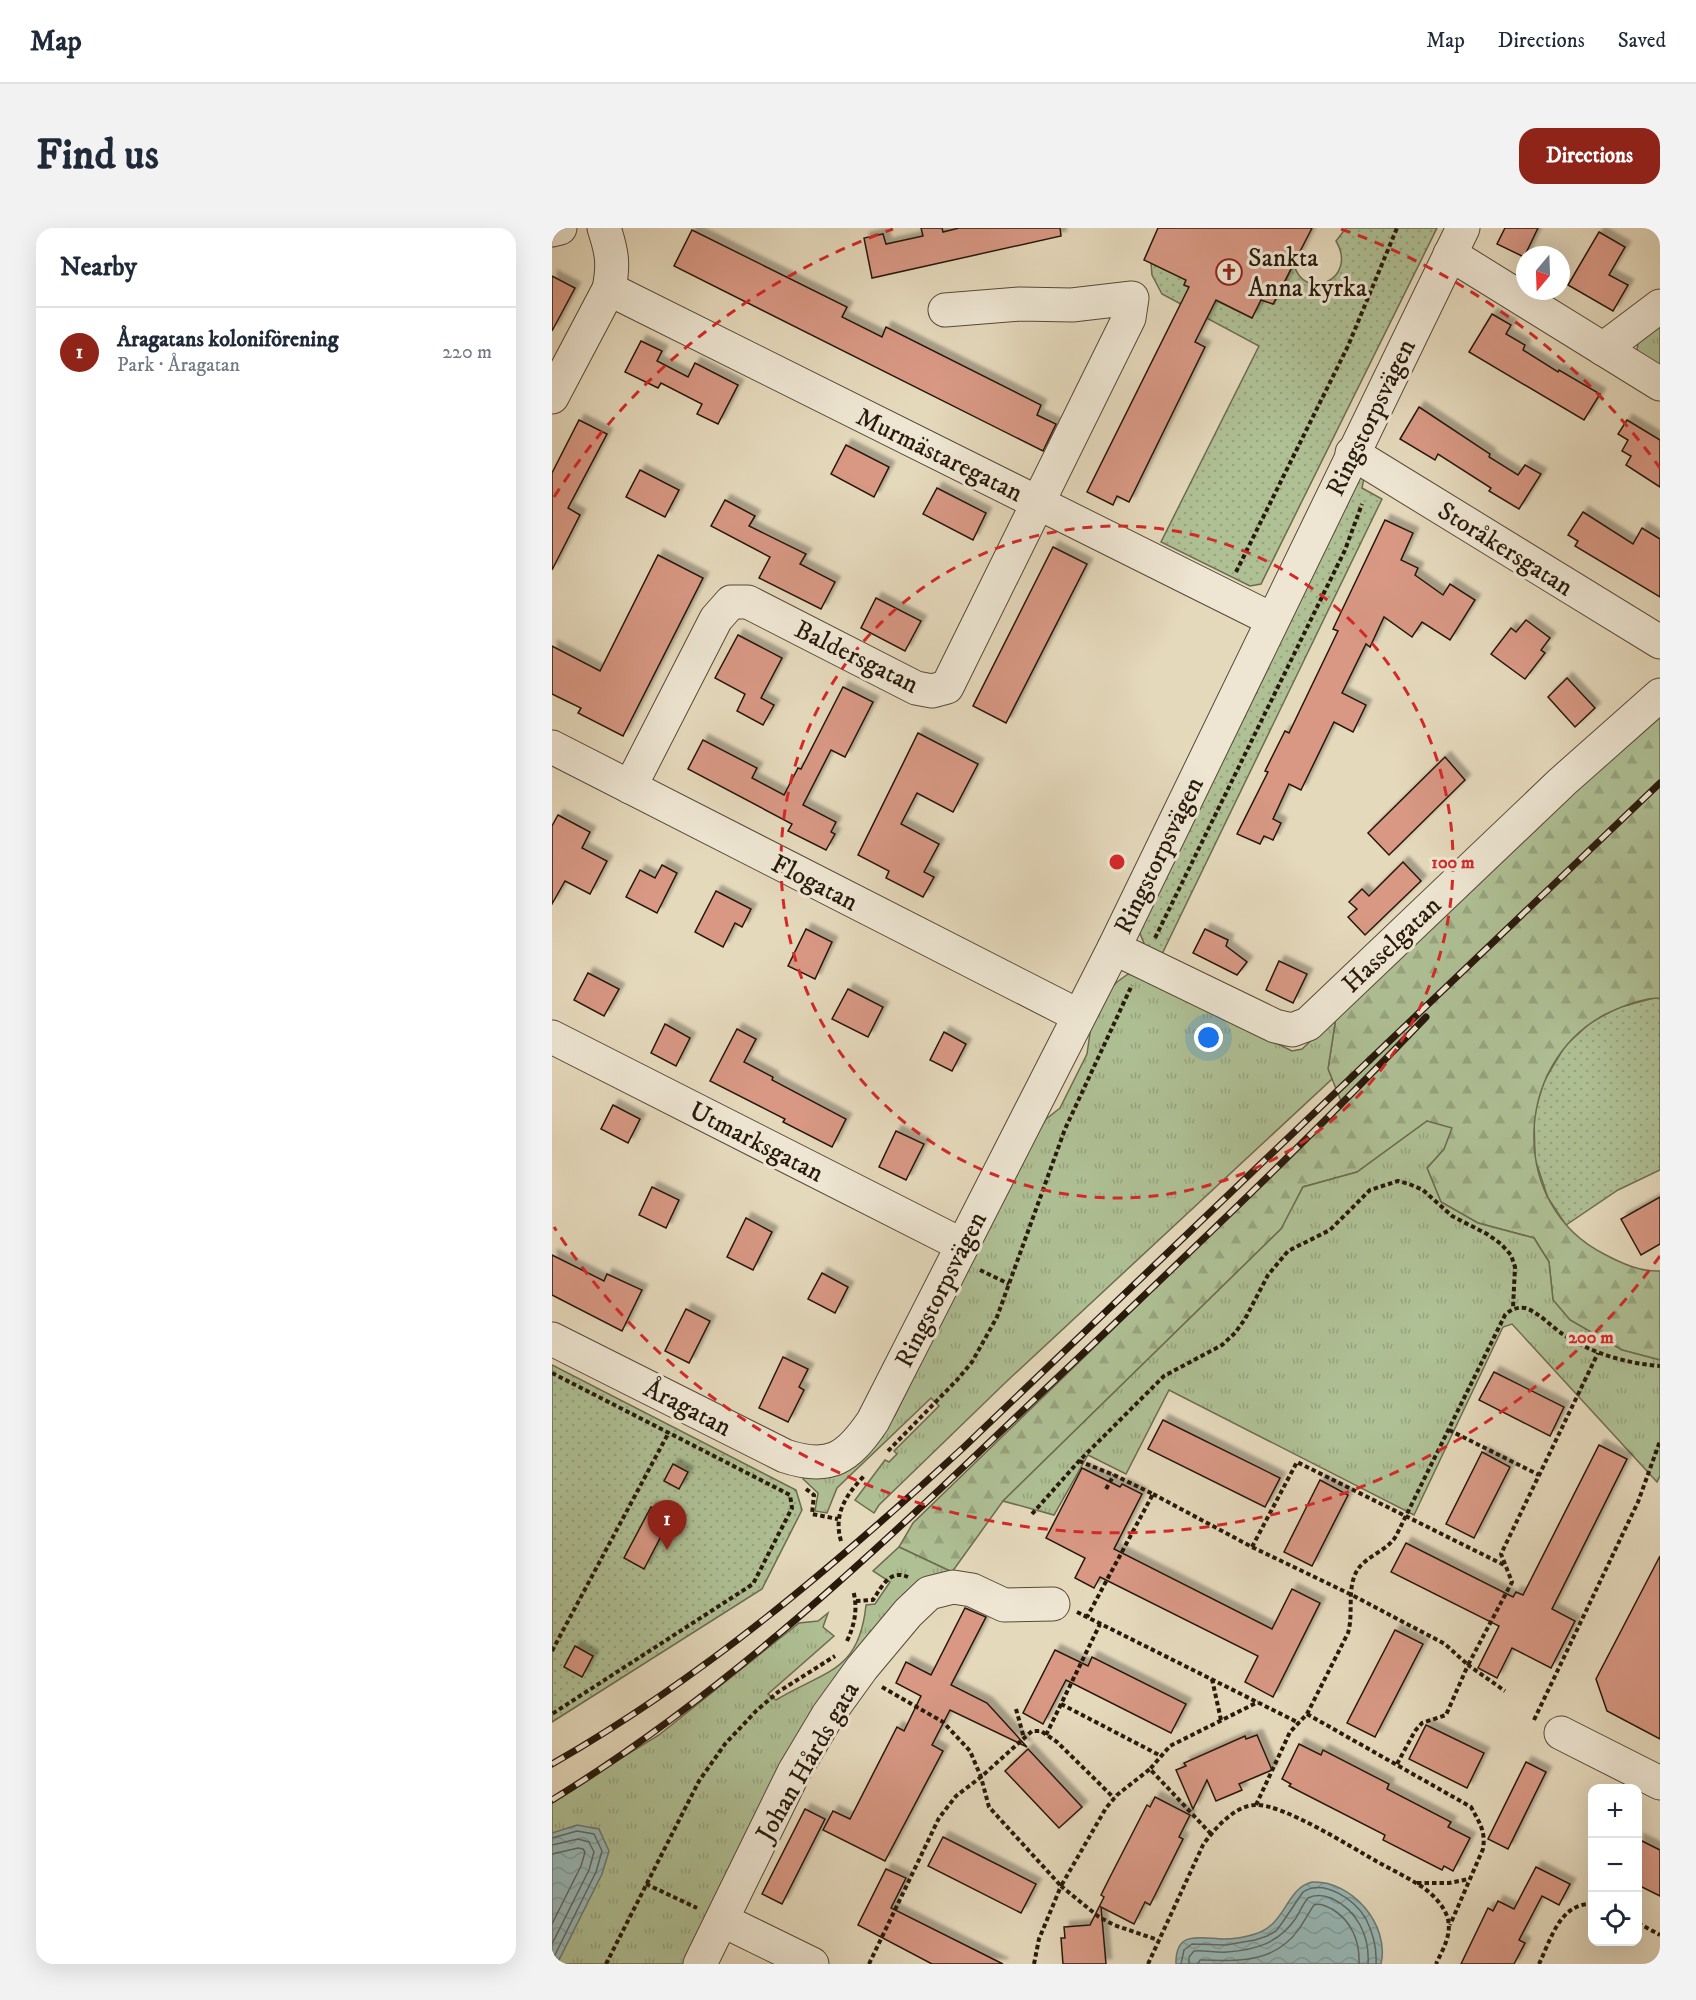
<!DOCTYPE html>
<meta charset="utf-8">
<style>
:root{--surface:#fff;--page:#f2f2f3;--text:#1f2937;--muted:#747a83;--line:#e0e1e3;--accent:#8f2418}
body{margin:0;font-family:"IM FELL DW Pica",serif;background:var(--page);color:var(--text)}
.controls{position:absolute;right:18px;bottom:18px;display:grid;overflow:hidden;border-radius:12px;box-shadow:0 6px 24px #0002}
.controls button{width:54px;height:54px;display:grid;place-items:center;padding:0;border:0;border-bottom:2px solid var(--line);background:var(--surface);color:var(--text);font:30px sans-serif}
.compass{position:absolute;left:964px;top:18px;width:54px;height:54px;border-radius:50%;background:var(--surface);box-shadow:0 6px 24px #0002;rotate:199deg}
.you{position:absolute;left:657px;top:810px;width:21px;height:21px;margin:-15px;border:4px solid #fff;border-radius:50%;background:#1a73e8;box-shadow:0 0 0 9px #1a73e833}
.badge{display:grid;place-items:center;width:39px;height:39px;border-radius:50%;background:var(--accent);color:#fff;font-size:20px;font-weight:700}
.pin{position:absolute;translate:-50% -50px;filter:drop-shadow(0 2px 3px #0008)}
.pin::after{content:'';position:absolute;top:32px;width:21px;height:18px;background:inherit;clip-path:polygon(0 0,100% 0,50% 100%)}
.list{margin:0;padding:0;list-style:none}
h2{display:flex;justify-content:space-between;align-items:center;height:78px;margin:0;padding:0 24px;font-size:26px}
h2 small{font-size:20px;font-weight:400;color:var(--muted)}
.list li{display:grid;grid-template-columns:39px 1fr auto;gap:18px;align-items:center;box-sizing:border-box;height:90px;padding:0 24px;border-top:2px solid var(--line)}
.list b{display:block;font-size:22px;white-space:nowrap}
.list p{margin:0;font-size:20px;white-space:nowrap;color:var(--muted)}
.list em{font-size:20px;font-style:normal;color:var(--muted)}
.icon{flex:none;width:33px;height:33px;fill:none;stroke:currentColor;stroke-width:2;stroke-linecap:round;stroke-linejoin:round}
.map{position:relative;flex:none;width:1108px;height:1736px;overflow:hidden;border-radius:18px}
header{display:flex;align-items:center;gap:36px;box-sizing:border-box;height:84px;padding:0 30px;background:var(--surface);border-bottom:2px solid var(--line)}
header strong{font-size:28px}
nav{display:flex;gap:33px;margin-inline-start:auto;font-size:21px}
.intro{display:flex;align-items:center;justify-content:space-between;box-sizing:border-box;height:144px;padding:0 36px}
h1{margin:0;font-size:42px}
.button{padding:15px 27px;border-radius:18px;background:var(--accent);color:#fff;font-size:21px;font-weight:700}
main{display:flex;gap:36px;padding:0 36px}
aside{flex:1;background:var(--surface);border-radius:18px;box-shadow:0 6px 24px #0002}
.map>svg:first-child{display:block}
.grass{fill:url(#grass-dots);stroke:#6c6c50;stroke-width:1.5}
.forest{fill:url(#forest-firs);stroke:#6c6c50;stroke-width:1.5}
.park{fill:url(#park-tufts);stroke:#6c6c50;stroke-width:1.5}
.water{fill:url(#water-waves);stroke:#6b7973;stroke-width:1.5}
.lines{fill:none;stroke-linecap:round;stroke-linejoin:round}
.shore{stroke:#606962;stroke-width:1.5}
.building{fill:#d89884;stroke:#28190b;stroke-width:1.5;filter:url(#shadow)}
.minor-casing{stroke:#574937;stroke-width:35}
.path{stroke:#28190b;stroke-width:4;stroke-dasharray:4.5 3;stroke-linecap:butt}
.minor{stroke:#eee6d3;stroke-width:33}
.rail-casing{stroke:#28190b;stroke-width:7}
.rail{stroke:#eee6d3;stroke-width:4.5;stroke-dasharray:14;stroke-linecap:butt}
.ring{fill:none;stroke:#d62828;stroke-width:3;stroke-dasharray:10 8}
.labels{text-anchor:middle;stroke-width:6;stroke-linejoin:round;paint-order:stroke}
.poi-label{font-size:26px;fill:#28190b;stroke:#eee6d3;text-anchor:start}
.street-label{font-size:26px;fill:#28190b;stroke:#eee6d3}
.centre{fill:#d62828;stroke:#eee6d3;stroke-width:3}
.ring-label{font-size:18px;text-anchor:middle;font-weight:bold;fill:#d62828;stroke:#eee6d3;stroke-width:6;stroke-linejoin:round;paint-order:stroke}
</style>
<header>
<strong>Map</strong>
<nav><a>Map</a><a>Directions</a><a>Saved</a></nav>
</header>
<div class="intro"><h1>Find us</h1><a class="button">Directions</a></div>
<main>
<aside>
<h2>Nearby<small></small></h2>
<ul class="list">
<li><span class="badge">1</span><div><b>Åragatans koloniförening</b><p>Park · Åragatan</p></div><em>220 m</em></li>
</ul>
</aside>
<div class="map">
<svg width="1108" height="1736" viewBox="0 0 1108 1736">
<defs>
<pattern id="grass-dots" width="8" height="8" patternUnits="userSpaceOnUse" patternTransform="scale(1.5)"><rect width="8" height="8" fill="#afc095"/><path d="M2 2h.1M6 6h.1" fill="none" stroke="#97a47f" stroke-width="1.8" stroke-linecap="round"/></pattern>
<pattern id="forest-firs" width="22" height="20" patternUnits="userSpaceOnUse" patternTransform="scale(1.5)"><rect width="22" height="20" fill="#afc095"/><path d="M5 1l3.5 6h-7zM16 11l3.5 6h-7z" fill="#97a47f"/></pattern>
<pattern id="park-tufts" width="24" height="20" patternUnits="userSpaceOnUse" patternTransform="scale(1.5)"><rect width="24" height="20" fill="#afc095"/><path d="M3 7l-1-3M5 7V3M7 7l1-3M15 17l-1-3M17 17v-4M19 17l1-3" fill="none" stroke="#97a47f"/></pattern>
<pattern id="water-waves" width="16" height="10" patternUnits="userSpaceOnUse" patternTransform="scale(1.5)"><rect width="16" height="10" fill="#98b9b9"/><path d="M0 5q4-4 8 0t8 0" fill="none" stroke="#839e9e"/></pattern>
<filter id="shadow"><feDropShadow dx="5.5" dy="-5.5" stdDeviation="1.5" flood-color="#0004"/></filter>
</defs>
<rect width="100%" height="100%" fill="#e5d9bc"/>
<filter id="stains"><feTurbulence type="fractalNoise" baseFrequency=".00333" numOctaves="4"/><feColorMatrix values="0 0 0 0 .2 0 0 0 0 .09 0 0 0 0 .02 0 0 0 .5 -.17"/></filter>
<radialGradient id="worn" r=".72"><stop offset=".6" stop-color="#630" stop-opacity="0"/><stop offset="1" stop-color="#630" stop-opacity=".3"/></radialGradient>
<g class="grass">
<path d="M794 0H885L709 356 698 358 609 314 707 118 610 66 600 47 599 35 634 52 632 57 700 90 709 72 722 76 728 64 716 58 719 52 731 57 742 36C751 75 807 52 784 13Z"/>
<polygon points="810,246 812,250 810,260 830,271 610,726 593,718 587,703 787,287"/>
<polygon points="1102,770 1108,770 1108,942 1066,962 1014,997 996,970 983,931 982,887 992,853 1013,818 1038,795 1065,780"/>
<polygon points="0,1137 244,1262 250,1282 210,1361 0,1494"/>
</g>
<path class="forest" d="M1108 480V770C1090 770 1068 779 1052 787 960 837 957 978 1052 1026 1069 1035 1088 1044 1108 1043V1132L1070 1122 1018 1092 1001 1072 997 1034 982 1010 926 995 889 974 875 940 892 921 875 893 805 944 751 959 730 1000 451 1273 400 1344 347 1319 361 1295 791 878 776 841 784 789Z"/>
<g class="park">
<polygon points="1108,89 1108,144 1094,135 1085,122 1088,103"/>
<polygon points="576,746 595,751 740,823 750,821 784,789 776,841 780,851 454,1154 327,1277 322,1285 303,1272 333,1232 337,1234 345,1226 342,1223 387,1178 379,1170 285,1260 275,1285 263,1283 266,1265 251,1251 253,1248 316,1225 343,1187 484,899 508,880 535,826 539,798 552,767 565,754"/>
<polygon points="875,893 900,900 892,921 875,940 889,974 926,995 982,1010 997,1034 1001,1072 1018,1092 1070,1122 1108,1132 1108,1248 1105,1254 960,1096 951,1099 862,1287 617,1162 574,1246 536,1227 502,1287 451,1273 729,1001 751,959 805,944"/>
<path d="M347 1319 400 1344 377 1352 132 1736H0V1573L107 1507 247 1395 266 1393 276 1385 271 1399 282 1408 216 1466 224 1472C273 1442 307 1445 314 1377L323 1376 338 1354 321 1343Z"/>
</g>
<g class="water">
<polygon points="25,1597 47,1601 57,1623 50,1646 5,1736 0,1736 0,1605"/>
<path d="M760 1654C799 1652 838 1696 829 1736H624C623 1702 648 1710 671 1711 681 1711 694 1709 703 1706 735 1696 733 1661 760 1654Z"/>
</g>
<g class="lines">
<g class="shore">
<polyline points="0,1610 25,1603 42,1606 50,1623 44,1644 1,1731 0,1736"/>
<polyline points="0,1617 26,1611 37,1614 42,1624 37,1642 0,1716"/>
<polyline points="0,1626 26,1620 31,1621 33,1624 29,1638 0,1696"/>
<path d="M629 1736 632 1722 640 1716 674 1717 703 1712 715 1708 724 1703 730 1695 751 1664C772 1650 803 1672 814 1691 821 1705 825 1720 824 1736"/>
<path d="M637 1736V1729L642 1723C653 1722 664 1725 675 1724 704 1722 727 1715 744 1690 748 1683 751 1676 756 1670 764 1666 771 1667 779 1670 805 1682 818 1708 816 1736"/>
<path d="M646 1736 648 1732C677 1733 711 1735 734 1715 747 1705 753 1690 762 1677 769 1675 774 1678 780 1681 800 1693 808 1714 807 1736"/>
</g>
</g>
<g class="building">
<polygon points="369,0 390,0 391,4 407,0 508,0 509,8 320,50 312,10 331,6 334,16 371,8"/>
<polygon points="606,0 760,0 721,76 709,72 700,90 664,72 643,114 653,119 577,274 565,268 561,277 535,264 637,59 632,57 634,52 592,32"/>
<polygon points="953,0 986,0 972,29 945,16"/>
<polygon points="140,2 295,79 290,89 330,109 334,99 489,177 485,187 504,196 491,223 122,38"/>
<polygon points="1047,4 1073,19 1057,47 1076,57 1061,83 1016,57"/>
<polygon points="0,48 23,60 0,103"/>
<polygon points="940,86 959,97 954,106 973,117 971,122 1006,144 1007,142 1048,166 1032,192 917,124"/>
<polygon points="89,113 110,123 105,133 136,149 143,135 186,157 166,196 145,186 150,176 109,155 106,160 73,144"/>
<polygon points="867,179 938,226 937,229 966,247 973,237 989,246 967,281 937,263 939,260 886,226 883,232 848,211"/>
<polygon points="27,192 55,206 16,280 28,287 0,342 0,245"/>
<polygon points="1075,192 1108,212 1108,259 1074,237 1079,228 1070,223 1076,212 1066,206"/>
<polygon points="294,217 337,239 322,269 279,246"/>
<polygon points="88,242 127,262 113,289 74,269"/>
<polygon points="385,260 434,285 421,312 371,286"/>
<polygon points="173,272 203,288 197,298 254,326 248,336 283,354 269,381 207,350 218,329 159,298"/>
<polygon points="1031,284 1081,316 1090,300 1108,311 1108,369 1023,318 1026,313 1016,307"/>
<polygon points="833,292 861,305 849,332 866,340 863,347 891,367 898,356 923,372 898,412 870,394 860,409 832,389 818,419 814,416 790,465 814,477 801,504 782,494 749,562 737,556 721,591 729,595 721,612 712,608 708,616 685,606 716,544 713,543 733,503 737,505 786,403 781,401"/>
<polygon points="501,319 535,336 454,495 421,478"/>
<polygon points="106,327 151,350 71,508 26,485 29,480 0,466 0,418 48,443"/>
<polygon points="324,370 369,393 353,423 309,400"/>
<polygon points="974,392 998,410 989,422 993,425 973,451 939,426 959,400 964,404"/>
<polygon points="186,407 230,430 209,470 222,477 211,497 185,483 193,466 163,450"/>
<polygon points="1015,450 1043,480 1023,499 996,469"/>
<polygon points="291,459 321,474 293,529 279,522 251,577 284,594 279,604 283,606 274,622 236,603 240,596 136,541 151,512 205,540 200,550 232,567 246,540 249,541"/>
<polygon points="366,505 426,536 401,584 365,565 349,596 387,616 372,644 382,649 371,669 334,650 337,643 306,627"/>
<polygon points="893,529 913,552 837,627 816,605"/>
<polygon points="6,587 38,604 30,620 55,633 38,666 13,653 0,676 0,598"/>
<polygon points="851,634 869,653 813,707 796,689 805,681 797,674 810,661 817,668"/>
<polygon points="110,637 125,645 105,685 74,669 88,642 103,650"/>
<polygon points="164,663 199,681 190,699 183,695 171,719 143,704"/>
<polygon points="254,701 280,714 263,751 236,738"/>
<polygon points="653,701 676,712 674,718 695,734 685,747 641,725"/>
<polygon points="727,733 755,746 741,775 714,762"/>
<polygon points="36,745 67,761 52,788 22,772"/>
<polygon points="296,761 331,779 316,809 280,791"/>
<polygon points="113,796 138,810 124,838 99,825"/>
<polygon points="185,801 204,811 192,834 221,849 220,852 294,891 280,919 231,894 233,891 158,853"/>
<polygon points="392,804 414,816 400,843 378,832"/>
<polygon points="61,877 88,891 76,915 49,901"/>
<polygon points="344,903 372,916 354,952 327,939"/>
<polygon points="100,959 127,972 114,1000 87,987"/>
<polygon points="1108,969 1108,1016 1089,1027 1069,991"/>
<polygon points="194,990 220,1004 201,1042 175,1029"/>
<polygon points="0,1027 52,1053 55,1046 90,1062 70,1103 0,1067"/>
<polygon points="270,1045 296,1059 283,1085 256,1071"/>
<polygon points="134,1081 158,1093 137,1135 113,1123"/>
<polygon points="231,1129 256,1141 247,1159 252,1162 236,1194 207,1180"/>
<polygon points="942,1144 1012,1179 998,1208 927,1172"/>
<polygon points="611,1192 728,1250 713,1279 596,1221"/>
<polygon points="1047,1217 1075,1231 1000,1381 1023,1393 999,1440 960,1420 945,1450 926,1440 947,1398 839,1344 854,1315 961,1369 964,1364 971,1367"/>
<polygon points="930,1224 958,1239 922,1310 894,1296"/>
<polygon points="121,1236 136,1244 127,1261 112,1253"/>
<polygon points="530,1240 568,1259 570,1256 590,1266 562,1321 720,1401 740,1361 768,1375 721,1469 693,1454 706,1428 548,1349 542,1360 523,1350 533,1330 494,1310"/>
<polygon points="768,1252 796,1267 760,1338 732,1324"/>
<polygon points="99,1279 119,1289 92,1341 72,1330"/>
<polygon points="1108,1328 1108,1511 1055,1483 1044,1451"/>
<polygon points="413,1380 434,1389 399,1457 435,1475 475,1519 398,1482 380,1517 391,1523 333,1633 271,1602 281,1583 298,1591 345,1499 352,1503 369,1468 344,1455 354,1434 379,1447"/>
<polygon points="843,1402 871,1416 823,1509 795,1495"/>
<polygon points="23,1418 41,1428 30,1449 12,1439"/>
<polygon points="503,1422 536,1438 540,1429 634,1476 619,1505 514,1452 491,1496 471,1485"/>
<polygon points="874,1497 932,1525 915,1560 857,1531"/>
<polygon points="705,1507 720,1542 687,1556 690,1562 664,1573 655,1552 641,1581 624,1542 634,1538 632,1535 693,1508 694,1511"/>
<polygon points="747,1516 769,1527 771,1522 837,1556 835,1561 899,1594 896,1599 918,1610 901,1643 892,1638 890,1642 831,1612 833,1607 737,1558 739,1556 730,1551"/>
<polygon points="476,1521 530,1579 507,1600 453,1543"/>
<polygon points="974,1534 994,1544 956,1621 936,1611"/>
<polygon points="603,1569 638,1587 627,1609 631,1611 598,1677 593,1674 582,1696 549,1679 554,1736 511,1736 509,1710 513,1710 512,1699 538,1697 552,1669 549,1667 558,1649 595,1577 598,1579"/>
<polygon points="253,1581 273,1591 230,1676 210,1666"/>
<polygon points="391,1609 484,1656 469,1685 376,1638"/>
<polygon points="1086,1611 1108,1622 1108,1668 1086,1657"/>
<polygon points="984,1639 1018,1656 1007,1677 990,1668 967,1712 973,1715 962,1736 909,1736 936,1680 941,1683 946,1673 962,1681"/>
<polygon points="334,1641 354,1650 339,1680 451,1736 380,1736 306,1697"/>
</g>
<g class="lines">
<g class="minor-casing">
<g id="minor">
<polyline points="0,2 8,0"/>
<polyline points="898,26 1108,156"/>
<polyline points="57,61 719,391"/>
<polyline points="1051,121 1108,78"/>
<path d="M0 169 57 61C62 36 60 24 52 0"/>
<polyline points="800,225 1108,414"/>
<polyline points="0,519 527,788"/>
<polyline points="78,559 164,391 179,374 196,374 364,460 380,463 395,459 577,90 580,70 520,77 468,76 393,82"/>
<polyline points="562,720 723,798 740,802 756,796 1010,554 1108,467"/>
<polyline points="0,809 410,1017"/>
<path d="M0 1111 233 1228C278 1243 296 1230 321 1193L562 720 911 0"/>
<polyline points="1009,1505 1108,1555"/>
<polyline points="170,1692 260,1736"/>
<polyline points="148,1736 242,1544 276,1487 310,1440 356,1385 377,1365 401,1359 420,1362 452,1377 501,1376"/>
</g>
</g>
<g class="path">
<polyline points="684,344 796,118 845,0"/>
<polyline points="603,710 793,322 810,276"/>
<polyline points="428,1042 457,1056"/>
<polyline points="0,1145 238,1267 240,1280 201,1356 0,1486"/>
<polyline points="897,1202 987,1247"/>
<polyline points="336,1223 405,1152 420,1134 445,1089 513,901 580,757"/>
<polyline points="527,1233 562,1247 601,1266 535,1389"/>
<polyline points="254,1261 262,1267 260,1286 286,1291"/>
<polyline points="554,1261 562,1247"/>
<polyline points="601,1266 700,1319 800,1367 893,1416 916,1437 960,1354 949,1326 1046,1125"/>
<polyline points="480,1286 527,1233 612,1148 670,1117 683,1105 693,1091 716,1047 736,1023 778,1002 818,962 846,953 857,956 871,962 900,988 935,1006 949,1016 959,1027 963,1039 961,1080"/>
<path d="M289 1313C281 1286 294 1267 312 1248"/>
<polyline points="700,1319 745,1234 954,1338"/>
<path d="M304 1373 321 1372C330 1358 338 1341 356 1349"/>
<polyline points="525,1384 747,1495"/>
<path d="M295 1413C303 1396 306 1380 301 1362"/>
<polyline points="0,1423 117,1204"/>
<polyline points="660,1451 669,1492"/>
<polyline points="330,1459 391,1494 418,1523 429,1549 437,1579 509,1658 554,1580 565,1567 598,1541"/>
<polyline points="509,1476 609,1528"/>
<polyline points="464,1481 472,1510"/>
<path d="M755 1486 919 1579C927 1594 934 1603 931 1621L898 1697"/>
<polyline points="982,1492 1086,1274 1108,1213"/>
<polyline points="494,1507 548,1396"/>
<polyline points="845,1536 863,1503 870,1495 894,1487 916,1437 953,1463"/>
<path d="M704 1577 738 1504 755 1486 796 1405C802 1385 794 1359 806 1341 816 1327 835 1323 844 1308L953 1087C959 1081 965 1079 973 1080 985 1083 1001 1100 1012 1107 1042 1126 1073 1135 1108 1138"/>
<polyline points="659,1606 598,1541 618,1518 706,1474"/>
<polyline points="865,1655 897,1655 917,1651"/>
<polyline points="94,1656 145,1680"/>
<polyline points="1086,1695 1108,1707"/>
<polyline points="54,1736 147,1553 173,1516 204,1483 226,1464 283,1428"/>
<polyline points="317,1736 387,1590 404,1568 429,1549 480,1503 489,1503 505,1514 562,1570"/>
<polyline points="482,1736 487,1711 509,1658 547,1689 562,1697 606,1712"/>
<path d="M596 1736 651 1617C662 1601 683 1577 704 1577 731 1576 799 1619 824 1633 840 1642 857 1650 872 1660 881 1667 891 1677 895 1688 901 1705 891 1721 884 1736"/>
<path d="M987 1736C999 1711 1008 1675 1040 1676"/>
</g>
<use href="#minor" class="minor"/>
<g class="rail-casing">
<g id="rail">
<path d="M0 1536C152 1449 282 1338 411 1220L1108 555"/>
<path d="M0 1572C181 1461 333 1314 485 1169 617 1044 749 920 874 789"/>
</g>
</g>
<use href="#rail" class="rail"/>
</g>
<g class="ring">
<circle cx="565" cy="634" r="336"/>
<path d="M1108 1028A671 671 0 0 1 2 999M2 269A671 671 0 0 1 341 1M789 1A671 671 0 0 1 1108 240"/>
</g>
<defs>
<g id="church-ring" transform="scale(1.35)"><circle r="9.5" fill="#eee6d3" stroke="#8f2418" stroke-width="1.5"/><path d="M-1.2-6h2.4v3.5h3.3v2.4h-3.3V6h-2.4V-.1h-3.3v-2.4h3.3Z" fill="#8f2418"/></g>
</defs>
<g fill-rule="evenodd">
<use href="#church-ring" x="677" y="44"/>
</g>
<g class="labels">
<g class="poi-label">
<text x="696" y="38">Sankta<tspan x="696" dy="30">Anna kyrka</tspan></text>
</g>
<g class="street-label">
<text transform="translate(818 189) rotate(-64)" y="9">Ringstorpsvägen</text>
<text transform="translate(388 226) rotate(26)" y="9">Murmästaregatan</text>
<text transform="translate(954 320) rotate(32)" y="9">Storåkersgatan</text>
<text transform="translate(305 428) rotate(26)" y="9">Baldersgatan</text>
<text transform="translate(606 627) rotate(-64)" y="9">Ringstorpsvägen</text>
<text transform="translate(263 654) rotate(27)" y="9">Flogatan</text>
<text transform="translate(839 716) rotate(-44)" y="9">Hasselgatan</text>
<text transform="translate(205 913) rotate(27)" y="9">Utmarksgatan</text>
<text transform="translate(388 1061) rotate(-63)" y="9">Ringstorpsvägen</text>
<text transform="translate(136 1179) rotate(27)" y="9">Åragatan</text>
<text transform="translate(255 1533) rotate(-60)" y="9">Johan Hårds gata</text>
</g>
</g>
<circle cx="565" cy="634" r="9" class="centre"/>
<g class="ring-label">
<text x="901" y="640">100 m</text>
<text x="1039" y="1115">200 m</text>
</g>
<rect width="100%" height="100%" filter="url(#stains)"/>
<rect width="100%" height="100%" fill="url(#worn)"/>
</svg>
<div class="controls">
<button>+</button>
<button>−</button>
<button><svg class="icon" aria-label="locate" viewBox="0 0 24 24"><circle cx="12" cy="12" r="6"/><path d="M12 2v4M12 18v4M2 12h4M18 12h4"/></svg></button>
</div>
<svg class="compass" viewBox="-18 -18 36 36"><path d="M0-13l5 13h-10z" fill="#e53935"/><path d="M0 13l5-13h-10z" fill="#747a83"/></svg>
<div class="you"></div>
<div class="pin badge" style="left:115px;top:1322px">1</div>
</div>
</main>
